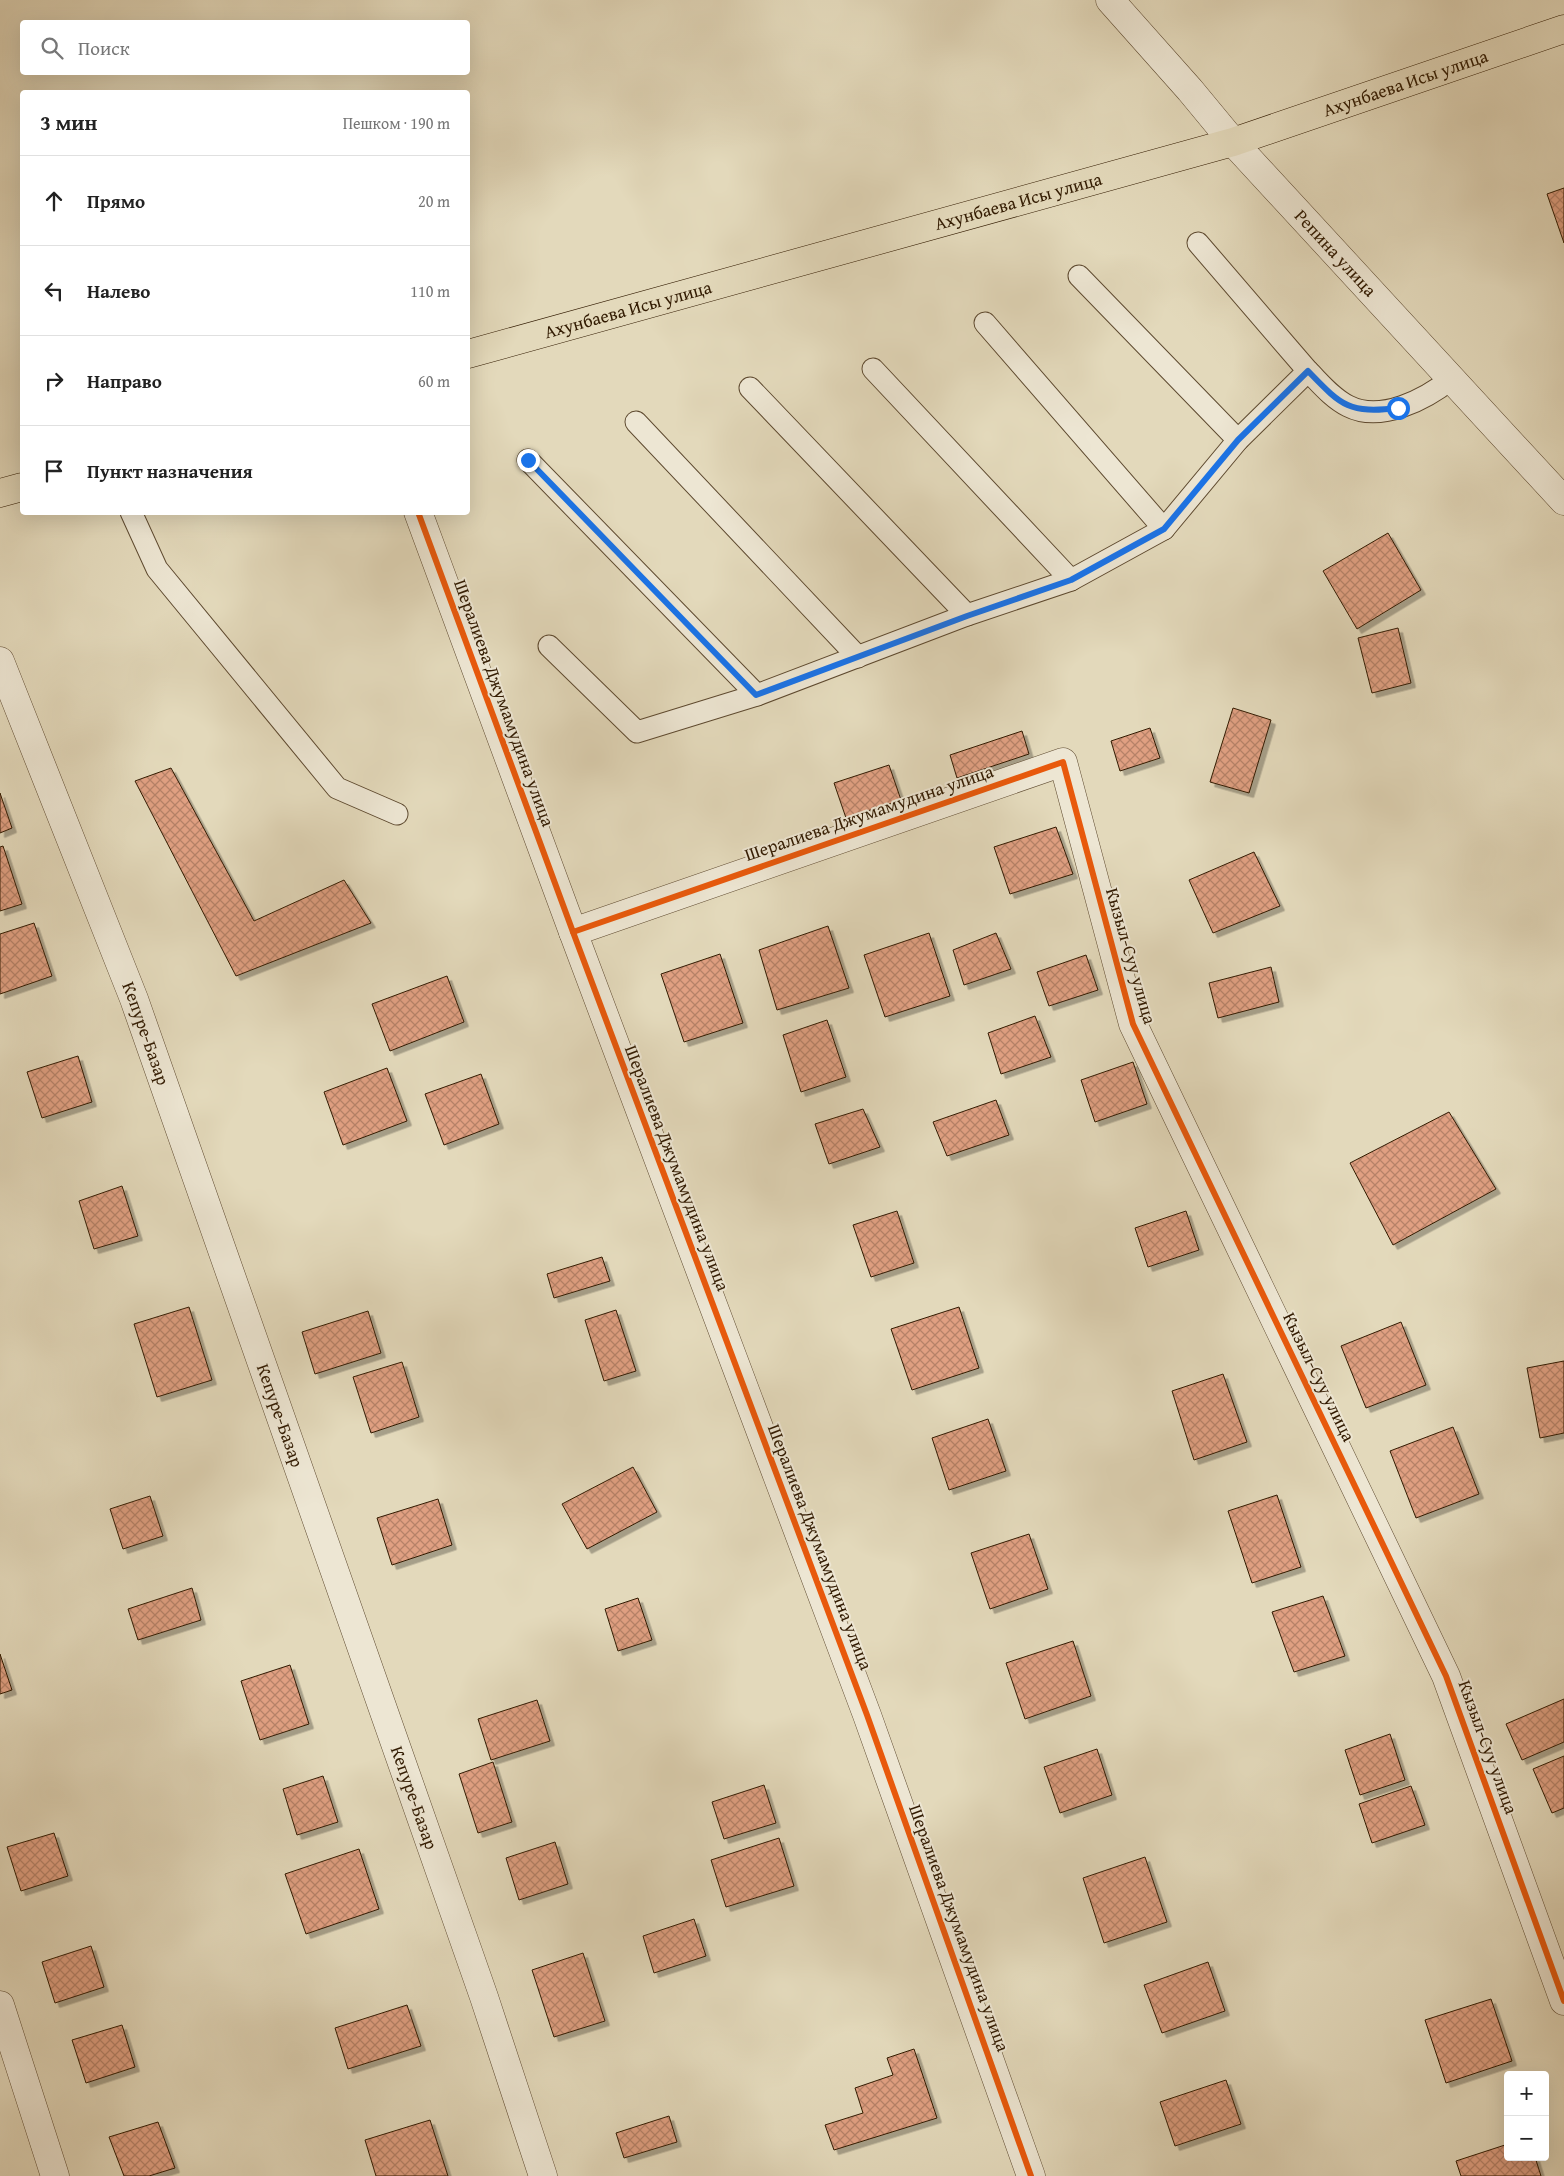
<!DOCTYPE html>
<html lang="ru">
<meta charset="utf-8">
<style>
:root{--surface:#fff;--page:#f2f2f2;--text:#222;--muted:#767676;--line:#e0e0e0}
body{margin:0;font-family:"Gentium Book Plus",serif;background:var(--page);color:var(--text)}
.controls{position:absolute;right:15px;bottom:15px;display:grid;overflow:hidden;border-radius:5px;box-shadow:0 5px 20px #0002}
.controls button{width:45px;height:45px;display:grid;place-items:center;padding:0;border:0;border-bottom:1px solid var(--line);background:var(--surface);color:var(--text);font:25px sans-serif}
.stop{position:absolute;width:15px;height:15px;margin:-11px;border:4px solid #1a73e8;border-radius:50%;background:#fff}
.stop.end{background:#1a73e8;border-color:#fff;box-shadow:0 1px 5px #0008}
.list{margin:0;padding:0;list-style:none}
h2{display:flex;justify-content:space-between;align-items:center;height:65px;margin:0;padding:0 20px;font-size:21px}
h2 small{font-size:16px;font-weight:400;color:var(--muted)}
.list li{display:grid;grid-template-columns:32px 1fr auto;gap:15px;align-items:center;box-sizing:border-box;height:90px;padding:0 20px;border-top:1px solid var(--line)}
.list b{display:block;font-size:19px;white-space:nowrap}
.list em{font-size:16px;font-style:normal;color:var(--muted)}
.icon{flex:none;width:28px;height:28px;fill:none;stroke:currentColor;stroke-width:2;stroke-linecap:round;stroke-linejoin:round}
.map{position:relative;flex:none;width:1564px;height:2176px;overflow:hidden}
.search{position:absolute;background:var(--surface);box-shadow:0 5px 20px #0002;left:20px;top:20px;width:450px;height:55px;display:flex;align-items:center;gap:12px;box-sizing:border-box;padding:0 18px;border-radius:5px;color:var(--muted);font-size:19px}
.panel{position:absolute;background:var(--surface);box-shadow:0 5px 20px #0002;left:20px;top:90px;width:450px;height:425px;border-radius:5px}
.map>svg:first-child{display:block}
.building{fill:url(#building-cross-hatch);stroke:#321b02;filter:url(#shadow)}
.lines{fill:none;stroke-linecap:round;stroke-linejoin:round}
.service-casing{stroke:#5e4a30;stroke-width:23}
.minor-casing{stroke:#5e4a30;stroke-width:29}
.tertiary-casing{stroke:#5e4a30;stroke-width:29}
.primary-casing{stroke:#321b02;stroke-width:29}
.service{stroke:#ede6d3;stroke-width:21}
.minor{stroke:#ede6d3;stroke-width:28}
.tertiary{stroke:#ede6d3;stroke-width:28}
.primary{stroke:#e3d9bb;stroke-width:28}
.cycleway-casing{stroke:#ede6d3;stroke-width:9}
.cycleway{stroke:#e8590c;stroke-width:6}
.route{stroke:#1a73e8;stroke-width:6}
.labels{text-anchor:middle;stroke-width:4;stroke-linejoin:round;paint-order:stroke}
.street-label{font-size:18px;fill:#321b02;stroke:#ede6d3}
</style>
<div class="map">
<svg width="1564" height="2176" viewBox="0 0 1564 2176">
<defs>
<pattern id="building-cross-hatch" width="8" height="8" patternUnits="userSpaceOnUse" patternTransform="scale(1.25)"><rect width="8" height="8" fill="#e0a082"/><path d="M0 0l8 8M0 8l8-8" fill="none" stroke="#b68268"/></pattern>
<filter id="shadow"><feDropShadow dx="4.5" dy="4.5" stdDeviation="0" flood-color="#0004"/></filter>
</defs>
<rect width="100%" height="100%" fill="#e3d9bb"/>
<filter id="stains"><feTurbulence type="fractalNoise" baseFrequency=".004" numOctaves="4"/><feColorMatrix values="0 0 0 0 .2 0 0 0 0 .09 0 0 0 0 .02 0 0 0 .5 -.17"/></filter>
<radialGradient id="worn" r=".72"><stop offset=".6" stop-color="#630" stop-opacity="0"/><stop offset="1" stop-color="#630" stop-opacity=".3"/></radialGradient>
<g class="building">
<polygon points="1564,188 1564,243 1547,194"/>
<polygon points="1388,533 1421,590 1357,629 1323,571"/>
<polygon points="1398,628 1411,683 1372,693 1358,638"/>
<polygon points="1233,708 1271,720 1249,793 1210,782"/>
<polygon points="1150,728 1160,758 1120,771 1111,741"/>
<polygon points="1022,731 1029,754 957,778 950,755"/>
<polygon points="889,765 901,800 846,818 834,783"/>
<polygon points="171,768 254,921 344,880 371,923 236,976 135,781"/>
<polygon points="0,793 12,828 0,833"/>
<polygon points="1056,827 1073,874 1010,894 994,847"/>
<polygon points="3,846 22,904 0,911 0,847"/>
<polygon points="1254,852 1280,906 1213,933 1189,880"/>
<polygon points="34,923 52,976 0,994 0,934"/>
<polygon points="828,926 849,988 777,1010 759,950"/>
<polygon points="929,933 950,996 885,1017 864,955"/>
<polygon points="996,933 1011,969 964,985 953,950"/>
<polygon points="720,954 743,1023 684,1042 661,974"/>
<polygon points="1086,955 1098,990 1049,1006 1037,972"/>
<polygon points="1271,967 1279,1002 1218,1018 1209,983"/>
<polygon points="447,976 464,1022 390,1051 372,1004"/>
<polygon points="1035,1016 1051,1057 1001,1074 988,1033"/>
<polygon points="827,1020 846,1077 801,1092 783,1035"/>
<polygon points="78,1056 92,1102 42,1118 27,1072"/>
<polygon points="1133,1062 1147,1104 1095,1122 1081,1080"/>
<polygon points="387,1068 407,1121 343,1145 324,1092"/>
<polygon points="481,1074 499,1124 444,1145 425,1094"/>
<polygon points="996,1100 1009,1135 947,1156 933,1122"/>
<polygon points="863,1109 880,1147 829,1164 815,1124"/>
<polygon points="1449,1112 1496,1189 1393,1245 1350,1163"/>
<polygon points="122,1186 138,1236 94,1249 79,1201"/>
<polygon points="897,1211 914,1263 871,1277 853,1225"/>
<polygon points="1186,1211 1199,1250 1148,1267 1135,1228"/>
<polygon points="602,1257 610,1281 554,1298 547,1274"/>
<polygon points="189,1307 212,1380 157,1397 134,1324"/>
<polygon points="959,1307 979,1368 912,1390 891,1329"/>
<polygon points="616,1310 636,1371 604,1381 585,1320"/>
<polygon points="368,1311 381,1353 315,1374 302,1332"/>
<polygon points="1401,1322 1426,1385 1366,1408 1341,1346"/>
<polygon points="1564,1361 1564,1433 1540,1438 1527,1368"/>
<polygon points="402,1362 419,1417 371,1433 353,1377"/>
<polygon points="1223,1374 1247,1442 1194,1460 1172,1391"/>
<polygon points="988,1419 1006,1471 949,1490 932,1438"/>
<polygon points="1453,1427 1479,1494 1416,1518 1390,1451"/>
<polygon points="633,1467 657,1512 587,1549 562,1504"/>
<polygon points="1277,1495 1301,1567 1252,1583 1228,1511"/>
<polygon points="150,1496 163,1536 123,1549 110,1509"/>
<polygon points="438,1499 452,1545 392,1565 377,1518"/>
<polygon points="1029,1534 1048,1589 990,1609 971,1553"/>
<polygon points="192,1588 201,1620 138,1640 128,1609"/>
<polygon points="1323,1596 1345,1656 1294,1672 1272,1612"/>
<polygon points="638,1598 652,1640 618,1651 605,1609"/>
<polygon points="1073,1641 1091,1696 1025,1719 1006,1663"/>
<polygon points="0,1654 12,1690 0,1694"/>
<polygon points="290,1665 309,1724 260,1740 241,1681"/>
<polygon points="1564,1699 1564,1742 1522,1760 1506,1724"/>
<polygon points="537,1700 550,1741 491,1760 478,1719"/>
<polygon points="1390,1734 1405,1780 1360,1795 1345,1750"/>
<polygon points="1097,1749 1112,1795 1060,1813 1044,1767"/>
<polygon points="1564,1756 1564,1808 1552,1813 1533,1769"/>
<polygon points="493,1762 512,1822 478,1833 459,1774"/>
<polygon points="323,1776 338,1822 297,1835 283,1789"/>
<polygon points="764,1785 776,1823 724,1839 712,1802"/>
<polygon points="1411,1786 1425,1825 1372,1843 1359,1804"/>
<polygon points="54,1833 68,1876 21,1891 7,1847"/>
<polygon points="779,1838 794,1886 726,1907 711,1860"/>
<polygon points="555,1842 568,1884 519,1900 506,1858"/>
<polygon points="359,1849 379,1909 306,1934 285,1874"/>
<polygon points="1145,1857 1167,1922 1104,1943 1083,1878"/>
<polygon points="694,1919 706,1956 654,1973 643,1936"/>
<polygon points="91,1946 104,1987 55,2003 42,1962"/>
<polygon points="583,1953 605,2021 554,2037 532,1970"/>
<polygon points="1208,1962 1225,2011 1162,2033 1144,1985"/>
<polygon points="1491,1999 1512,2061 1446,2083 1425,2020"/>
<polygon points="407,2005 421,2046 348,2069 335,2028"/>
<polygon points="122,2025 135,2067 86,2083 72,2040"/>
<polygon points="914,2049 937,2118 834,2150 825,2125 863,2113 855,2088 893,2075 887,2058"/>
<polygon points="1226,2080 1241,2124 1175,2146 1160,2102"/>
<polygon points="669,2116 677,2142 624,2158 616,2133"/>
<polygon points="430,2120 448,2176 376,2176 365,2140"/>
<polygon points="158,2122 175,2168 149,2176 124,2176 109,2137"/>
<polygon points="1508,2144 1508,2157 1535,2157 1541,2176 1461,2176 1456,2161"/>
</g>
<g class="lines">
<g class="service-casing">
<g id="service">
<polyline points="1079,276 1238,440"/>
<polyline points="985,323 1164,529"/>
<polyline points="873,369 1071,580"/>
<path d="M1308 371C1320 383 1332 398 1348 406 1381 423 1426 399 1451 379"/>
<polyline points="750,388 967,615"/>
<polyline points="636,422 858,657"/>
<polyline points="528,460 757,695"/>
<polyline points="131,512 157,569 337,788 397,814"/>
<polyline points="549,646 637,732 757,695 967,615 1071,580 1164,529 1238,440 1308,371 1198,243"/>
</g>
</g>
<g class="minor-casing">
<g id="minor">
<path id="s1" d="M1110 0 1190 90 1233 142 1564 501"/>
<path id="s2" d="M0 661 134 999 484 1997 543 2176"/>
<polyline points="573,932 1063,762 1133,1024 1446,1676 1564,2001"/>
<polyline points="0,2005 55,2176"/>
</g>
</g>
<g class="tertiary-casing">
<polyline id="tertiary" points="418,512 573,932 867,1715 1031,2176"/>
</g>
<g class="primary-casing">
<g id="primary">
<path id="s3" d="M468 354 1233 142 1564 29"/>
<polyline points="0,493 22,487"/>
</g>
</g>
<use href="#service" class="service"/>
<use href="#minor" class="minor"/>
<use href="#tertiary" class="tertiary"/>
<use href="#primary" class="primary"/>
<g class="cycleway-casing">
<g id="cycleway">
<polyline points="418,512 573,932 867,1715 1031,2176"/>
<polyline points="573,932 1063,762 1133,1024 1446,1676 1564,2001"/>
</g>
</g>
<use href="#cycleway" class="cycleway"/>
</g>
<g class="lines">
<path class="route" d="M528 460 756 695 967 616 1071 580 1164 529 1238 440 1308 371C1341 405 1348 414 1398 408"/>
</g>
<g class="labels">
<g class="street-label">
<text dy="6" stroke="none"><textPath href="#s3" startOffset="976">Ахунбаева Исы улица</textPath></text>
<text dy="6" stroke="none"><textPath href="#s3" startOffset="571">Ахунбаева Исы улица</textPath></text>
<text dy="6" stroke="none"><textPath href="#s1" startOffset="339">Репина улица</textPath></text>
<text dy="6" stroke="none"><textPath href="#s3" startOffset="166">Ахунбаева Исы улица</textPath></text>
<text transform="translate(504 703) rotate(70)" y="6">Шералиева Джумамудина улица</text>
<text transform="translate(869 813) rotate(-19)" y="6">Шералиева Джумамудина улица</text>
<text transform="translate(1131 956) rotate(74)" y="6">Кызыл-Суу улица</text>
<text dy="6" stroke="none"><textPath href="#s2" startOffset="400">Кепуре-Базар</textPath></text>
<text transform="translate(677 1168) rotate(69)" y="6">Шералиева Джумамудина улица</text>
<text transform="translate(1319 1377) rotate(64)" y="6">Кызыл-Суу улица</text>
<text dy="6" stroke="none"><textPath href="#s2" startOffset="805">Кепуре-Базар</textPath></text>
<text transform="translate(820 1547) rotate(69)" y="6">Шералиева Джумамудина улица</text>
<text transform="translate(1488 1747) rotate(70)" y="6">Кызыл-Суу улица</text>
<text dy="6" stroke="none"><textPath href="#s2" startOffset="1210">Кепуре-Базар</textPath></text>
<text transform="translate(959 1928) rotate(70)" y="6">Шералиева Джумамудина улица</text>
</g>
</g>
<rect width="100%" height="100%" filter="url(#stains)"/>
<rect width="100%" height="100%" fill="url(#worn)"/>
</svg>
<div class="controls">
<button>+</button>
<button>−</button>
</div>
<div class="stop" style="left:1398px;top:408px"></div>
<div class="stop end" style="left:528px;top:460px"></div>
<div class="search"><svg class="icon" aria-label="search" viewBox="0 0 24 24"><circle cx="10" cy="10" r="6"/><path d="M15 15l6 6"/></svg>Поиск</div>
<section class="panel">
<h2>3 мин<small>Пешком · 190 m</small></h2>
<ul class="list">
<li><svg class="icon" aria-label="ahead" viewBox="0 0 24 24"><path d="M12 20V5M6 11l6-6 6 6"/></svg><div><b>Прямо</b></div><em>20 m</em></li>
<li><svg class="icon" aria-label="left" viewBox="0 0 24 24"><path d="M17 20v-9H6M10 6l-5 5 5 5"/></svg><div><b>Налево</b></div><em>110 m</em></li>
<li><svg class="icon" aria-label="right" viewBox="0 0 24 24"><path d="M7 20v-9h11M14 6l5 5-5 5"/></svg><div><b>Направо</b></div><em>60 m</em></li>
<li><svg class="icon" aria-label="arrive" viewBox="0 0 24 24"><path d="M6 21V4h12l-3 4 3 4H6"/></svg><div><b>Пункт назначения</b></div></li>
</ul>
</section>
</div>
